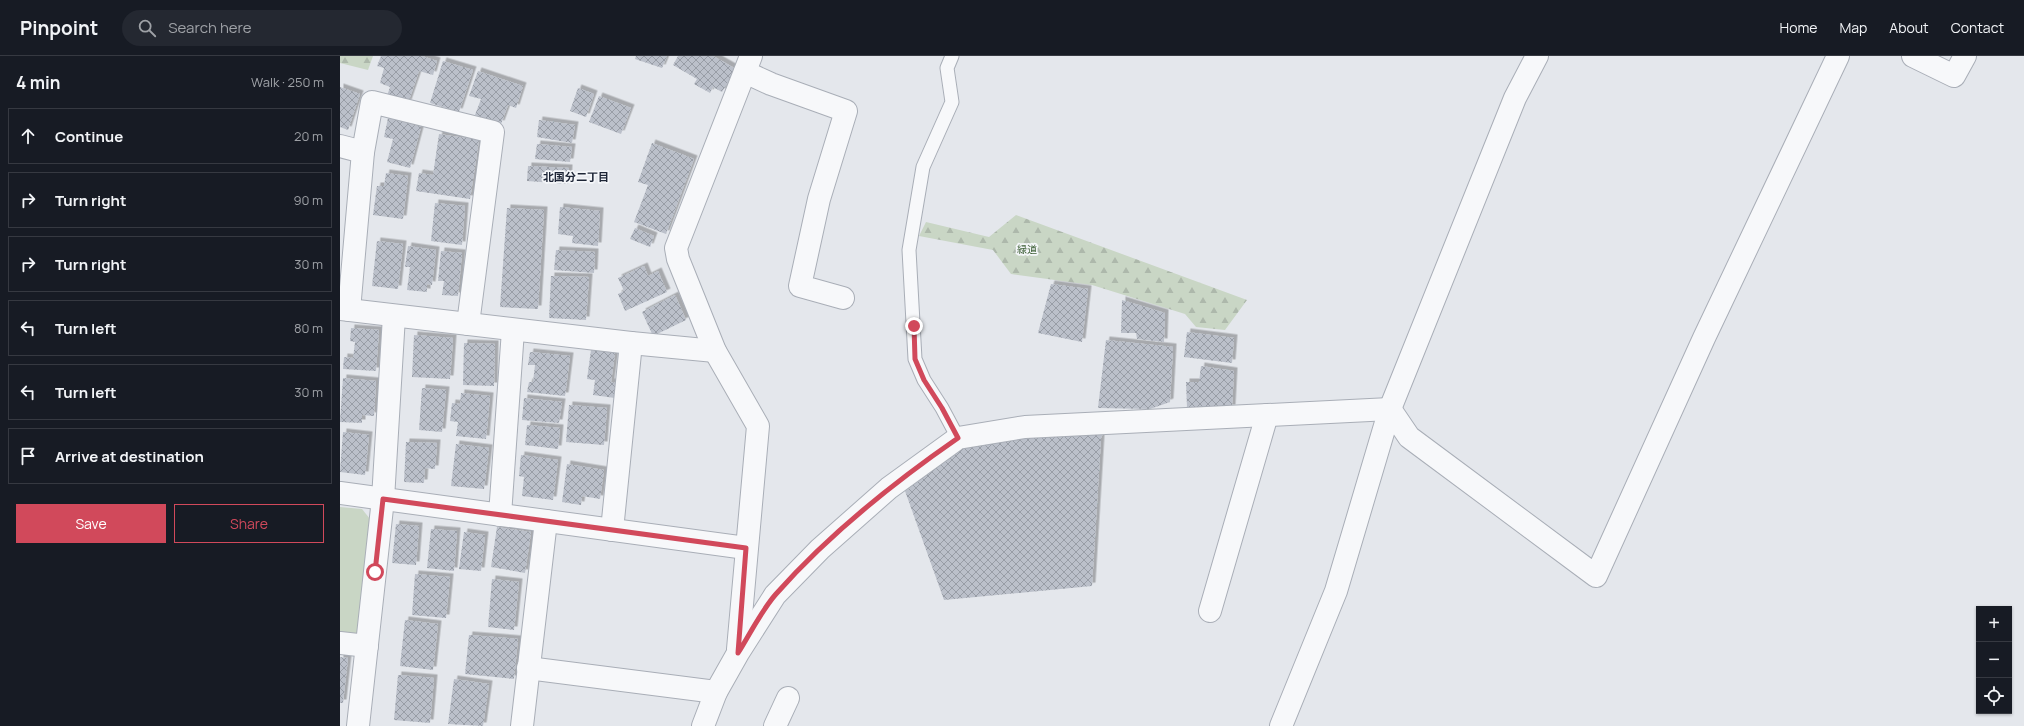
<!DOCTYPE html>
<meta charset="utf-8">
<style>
:root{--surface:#171b24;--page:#242831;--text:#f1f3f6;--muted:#9ea1a6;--line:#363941;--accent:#d1495b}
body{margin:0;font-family:Manrope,"Noto Sans JP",sans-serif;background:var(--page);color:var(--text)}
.controls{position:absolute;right:12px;bottom:12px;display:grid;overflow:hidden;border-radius:0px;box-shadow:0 1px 3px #0004}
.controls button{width:36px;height:36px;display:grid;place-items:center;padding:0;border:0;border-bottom:1px solid var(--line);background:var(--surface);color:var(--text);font:20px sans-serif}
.stop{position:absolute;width:12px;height:12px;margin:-9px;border:3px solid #d1495b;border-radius:50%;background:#fff}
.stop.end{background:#d1495b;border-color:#fff;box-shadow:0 1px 4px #0008}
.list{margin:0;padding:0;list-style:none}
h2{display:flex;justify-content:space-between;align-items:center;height:52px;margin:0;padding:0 16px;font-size:17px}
h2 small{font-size:13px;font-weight:400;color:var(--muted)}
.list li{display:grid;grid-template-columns:26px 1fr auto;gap:12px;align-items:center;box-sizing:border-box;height:56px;margin:0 8px 8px;padding:0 8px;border:1px solid var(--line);border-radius:0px}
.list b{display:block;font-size:15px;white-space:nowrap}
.list em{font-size:13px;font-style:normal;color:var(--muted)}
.actions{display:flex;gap:8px;padding:12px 16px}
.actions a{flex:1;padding:9px 0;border:1px solid var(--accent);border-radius:0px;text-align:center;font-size:14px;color:var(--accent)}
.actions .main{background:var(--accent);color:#fff}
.icon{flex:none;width:22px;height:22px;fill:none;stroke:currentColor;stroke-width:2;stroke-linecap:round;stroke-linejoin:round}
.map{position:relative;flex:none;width:1684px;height:670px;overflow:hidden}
header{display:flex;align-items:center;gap:24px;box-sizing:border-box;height:56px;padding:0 20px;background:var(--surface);border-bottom:1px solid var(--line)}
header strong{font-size:19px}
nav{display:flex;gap:22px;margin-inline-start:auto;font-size:14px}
.search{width:280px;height:36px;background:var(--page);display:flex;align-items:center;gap:10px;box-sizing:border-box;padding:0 14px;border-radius:22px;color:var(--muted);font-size:15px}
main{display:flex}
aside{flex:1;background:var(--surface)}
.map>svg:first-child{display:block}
.green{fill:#c9d6c5}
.forest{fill:url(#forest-firs)}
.building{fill:url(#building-cross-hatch);filter:url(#shadow)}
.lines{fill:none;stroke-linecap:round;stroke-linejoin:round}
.service-casing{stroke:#a9aeb7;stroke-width:15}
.minor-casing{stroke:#a9aeb7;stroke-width:24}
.service{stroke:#f7f8fa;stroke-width:13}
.minor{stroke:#f7f8fa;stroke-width:22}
.route{stroke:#d1495b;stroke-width:5}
.labels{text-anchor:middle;stroke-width:3.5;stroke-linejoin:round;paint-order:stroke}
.park-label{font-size:10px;fill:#3f6138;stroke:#f4f6f9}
.neighbourhood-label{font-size:11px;font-weight:bold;fill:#1d2536;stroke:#f4f6f9}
</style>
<header>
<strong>Pinpoint</strong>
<div class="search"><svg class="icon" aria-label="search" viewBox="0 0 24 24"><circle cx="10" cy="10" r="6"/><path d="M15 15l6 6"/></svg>Search here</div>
<nav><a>Home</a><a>Map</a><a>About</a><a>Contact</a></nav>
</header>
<main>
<aside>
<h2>4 min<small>Walk · 250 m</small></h2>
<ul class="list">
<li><svg class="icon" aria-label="ahead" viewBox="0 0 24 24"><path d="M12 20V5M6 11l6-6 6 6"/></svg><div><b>Continue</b></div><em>20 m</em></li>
<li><svg class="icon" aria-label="right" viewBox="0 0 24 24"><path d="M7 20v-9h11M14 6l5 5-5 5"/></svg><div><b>Turn right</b></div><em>90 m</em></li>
<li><svg class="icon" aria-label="right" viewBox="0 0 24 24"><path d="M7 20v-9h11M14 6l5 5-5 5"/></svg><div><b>Turn right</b></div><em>30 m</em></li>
<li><svg class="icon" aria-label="left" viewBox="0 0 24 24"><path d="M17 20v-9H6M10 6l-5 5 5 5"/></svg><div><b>Turn left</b></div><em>80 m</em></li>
<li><svg class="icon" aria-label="left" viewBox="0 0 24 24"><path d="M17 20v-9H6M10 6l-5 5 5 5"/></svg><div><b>Turn left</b></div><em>30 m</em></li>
<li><svg class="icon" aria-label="arrive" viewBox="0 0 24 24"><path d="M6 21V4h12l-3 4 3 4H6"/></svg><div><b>Arrive at destination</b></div></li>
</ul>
<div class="actions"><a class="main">Save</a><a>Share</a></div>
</aside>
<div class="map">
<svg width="1684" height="670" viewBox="0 0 1684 670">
<defs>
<pattern id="forest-firs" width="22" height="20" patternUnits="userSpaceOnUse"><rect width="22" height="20" fill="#c9d6c5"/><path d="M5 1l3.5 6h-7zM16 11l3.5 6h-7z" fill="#adb8ab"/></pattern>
<pattern id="building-cross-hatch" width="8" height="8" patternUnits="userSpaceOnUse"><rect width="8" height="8" fill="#bbc0ca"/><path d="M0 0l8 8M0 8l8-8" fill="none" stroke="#989da6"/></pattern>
<filter id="shadow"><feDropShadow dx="3.5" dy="-3.5" stdDeviation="0" flood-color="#0004"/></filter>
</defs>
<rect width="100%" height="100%" fill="#e4e7ec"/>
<polygon class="green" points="0,451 22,453 30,463 17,582 0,580"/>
<g class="forest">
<polygon points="0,0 33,0 28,14 0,7"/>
<polygon points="676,159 907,244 885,274 856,271 845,258 752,229 671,218 653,194 579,180 586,166 649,181"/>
</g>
<g class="building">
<polygon points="41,0 82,0 97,5 93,19 79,15 68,47 47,40 50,31 40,27 44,12 37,10"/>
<polygon points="296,0 327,0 322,12 295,3"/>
<polygon points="338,0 373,0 396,13 382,36 373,31 370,37 354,28 357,23 333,9"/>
<polygon points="103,5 133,14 119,56 90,47"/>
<polygon points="138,15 183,30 176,52 168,49 161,68 135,59 141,43 129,40"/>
<polygon points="0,31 20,38 8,74 0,71"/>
<polygon points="238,32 254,38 246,61 230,55"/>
<polygon points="259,40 291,52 281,78 249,66"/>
<polygon points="48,62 81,71 70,112 47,106 53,83 44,81"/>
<polygon points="199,64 235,69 232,87 197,81"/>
<polygon points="99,78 139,84 130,143 76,135 79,117 93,119"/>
<polygon points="312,87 354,103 326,178 294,166 308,129 298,126"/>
<polygon points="197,88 232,91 230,106 195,103"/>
<polygon points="188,110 229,112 228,128 187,125"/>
<polygon points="46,117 68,120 63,163 33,159 37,130 44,130"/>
<polygon points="95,147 125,150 122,189 91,185"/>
<polygon points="220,151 260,155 258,190 232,187 233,180 218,178"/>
<polygon points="167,152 204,154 198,253 160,251"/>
<polygon points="295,172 314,180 310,191 290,183"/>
<polygon points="37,185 63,188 58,233 32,230"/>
<polygon points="68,190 96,194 92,229 87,228 87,236 67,234 70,211 65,211"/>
<polygon points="216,194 255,196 254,217 214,214"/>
<polygon points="101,195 122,197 118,240 102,239 104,225 98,225"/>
<polygon points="304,210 308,220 318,215 327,236 285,255 278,238 284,235 278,222"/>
<polygon points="211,220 249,221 246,264 209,262"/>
<polygon points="711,228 748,233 742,286 698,277"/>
<polygon points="335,239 346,264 313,280 302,256"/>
<polygon points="782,244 825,257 824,286 797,283 796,277 781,277"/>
<polygon points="11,272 39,274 36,315 3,313 4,301 13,302 15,286 10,285"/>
<polygon points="847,276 894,282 892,307 844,301"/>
<polygon points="74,279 113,282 110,323 72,321"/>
<polygon points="766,284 833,291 830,346 810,353 758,352"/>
<polygon points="124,287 155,288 154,330 123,329"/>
<polygon points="251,294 275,297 271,326 276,327 275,342 253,339 255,324 247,323"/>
<polygon points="190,296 230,300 225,340 187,336 189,326 193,326 195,309 188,309"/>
<polygon points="861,310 894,315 892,352 847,352 846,326 859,326"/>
<polygon points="3,322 36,325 34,360 22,359 22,367 0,366"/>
<polygon points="82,332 106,334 102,376 79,374"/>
<polygon points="121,337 150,340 146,383 116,380 118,366 110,365 112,347 120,348"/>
<polygon points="184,342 222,346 219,367 182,364"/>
<polygon points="229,349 267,352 264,389 226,386"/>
<polygon points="187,369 220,372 218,393 185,389"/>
<polygon points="765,373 761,382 752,530 604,544 565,435 621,393 697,378"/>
<polygon points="3,376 29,379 25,419 0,416"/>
<polygon points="66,386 97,387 95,413 85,412 84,427 64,426"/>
<polygon points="116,388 149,392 144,433 111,430"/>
<polygon points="181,399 218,404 213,444 182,440 184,421 179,420"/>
<polygon points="227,408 264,414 260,443 242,440 241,449 222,446"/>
<polygon points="56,468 79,470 76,509 52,507"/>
<polygon points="157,471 191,476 185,517 151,511"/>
<polygon points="91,473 117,475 114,515 87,512"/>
<polygon points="124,476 145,479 141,515 119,513"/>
<polygon points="75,518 110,521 106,562 72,559"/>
<polygon points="152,523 179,526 174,574 148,571"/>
<polygon points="65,564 98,568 93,614 60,610"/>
<polygon points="129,579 178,583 174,623 125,618"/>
<polygon points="0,601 8,602 3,647 0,647"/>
<polygon points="58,619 94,622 90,667 54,664"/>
<polygon points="114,623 149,628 143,670 108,668"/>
</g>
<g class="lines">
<g class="service-casing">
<polyline id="service" points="612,0 607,12 612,46 583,111 569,194 575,303 584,324 602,352 618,382"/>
</g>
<g class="minor-casing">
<g id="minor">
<polyline points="1573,0 1614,20 1625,0"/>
<polyline points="405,16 431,28 506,55 479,143 460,230 503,242"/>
<polyline points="0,90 23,96"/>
<polyline points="0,253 291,287 375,295"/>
<polyline points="9,254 23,96 32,46 153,76 128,268"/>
<polyline points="1050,353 1069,381 1256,520 1364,282 1498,0"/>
<polyline points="0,437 406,492"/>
<polyline points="160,459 173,274"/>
<polyline points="272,474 291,287"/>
<polyline points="870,555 927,359"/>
<polyline points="0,587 27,590"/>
<polyline points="398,593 418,370 375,295 338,203 336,192 411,0"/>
<polyline points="188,612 376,636"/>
<polyline points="18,670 43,443 54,260"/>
<polyline points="182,670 206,465"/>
<polyline points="363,670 376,636 398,597 435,539 480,493 549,432 618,382 685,371 1050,353"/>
<polyline points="435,670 448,642"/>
<polyline points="941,670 996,535 1050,353 1175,42 1197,0"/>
</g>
</g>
<use href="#service" class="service"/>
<use href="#minor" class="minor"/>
</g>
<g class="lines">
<path class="route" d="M35 516 43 443 406 492 398 597C410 578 421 555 436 538 489 478 553 427 618 382L602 352 584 324 575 303 574 270"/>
</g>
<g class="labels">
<g class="park-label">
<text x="687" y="197">緑道</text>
</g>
<g class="neighbourhood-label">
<text x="236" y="125">北国分二丁目</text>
</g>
</g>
</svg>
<div class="controls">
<button>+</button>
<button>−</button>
<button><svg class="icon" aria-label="locate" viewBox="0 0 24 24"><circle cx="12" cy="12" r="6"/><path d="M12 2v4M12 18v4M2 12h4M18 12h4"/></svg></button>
</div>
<div class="stop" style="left:35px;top:516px"></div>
<div class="stop end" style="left:574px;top:270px"></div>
</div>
</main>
